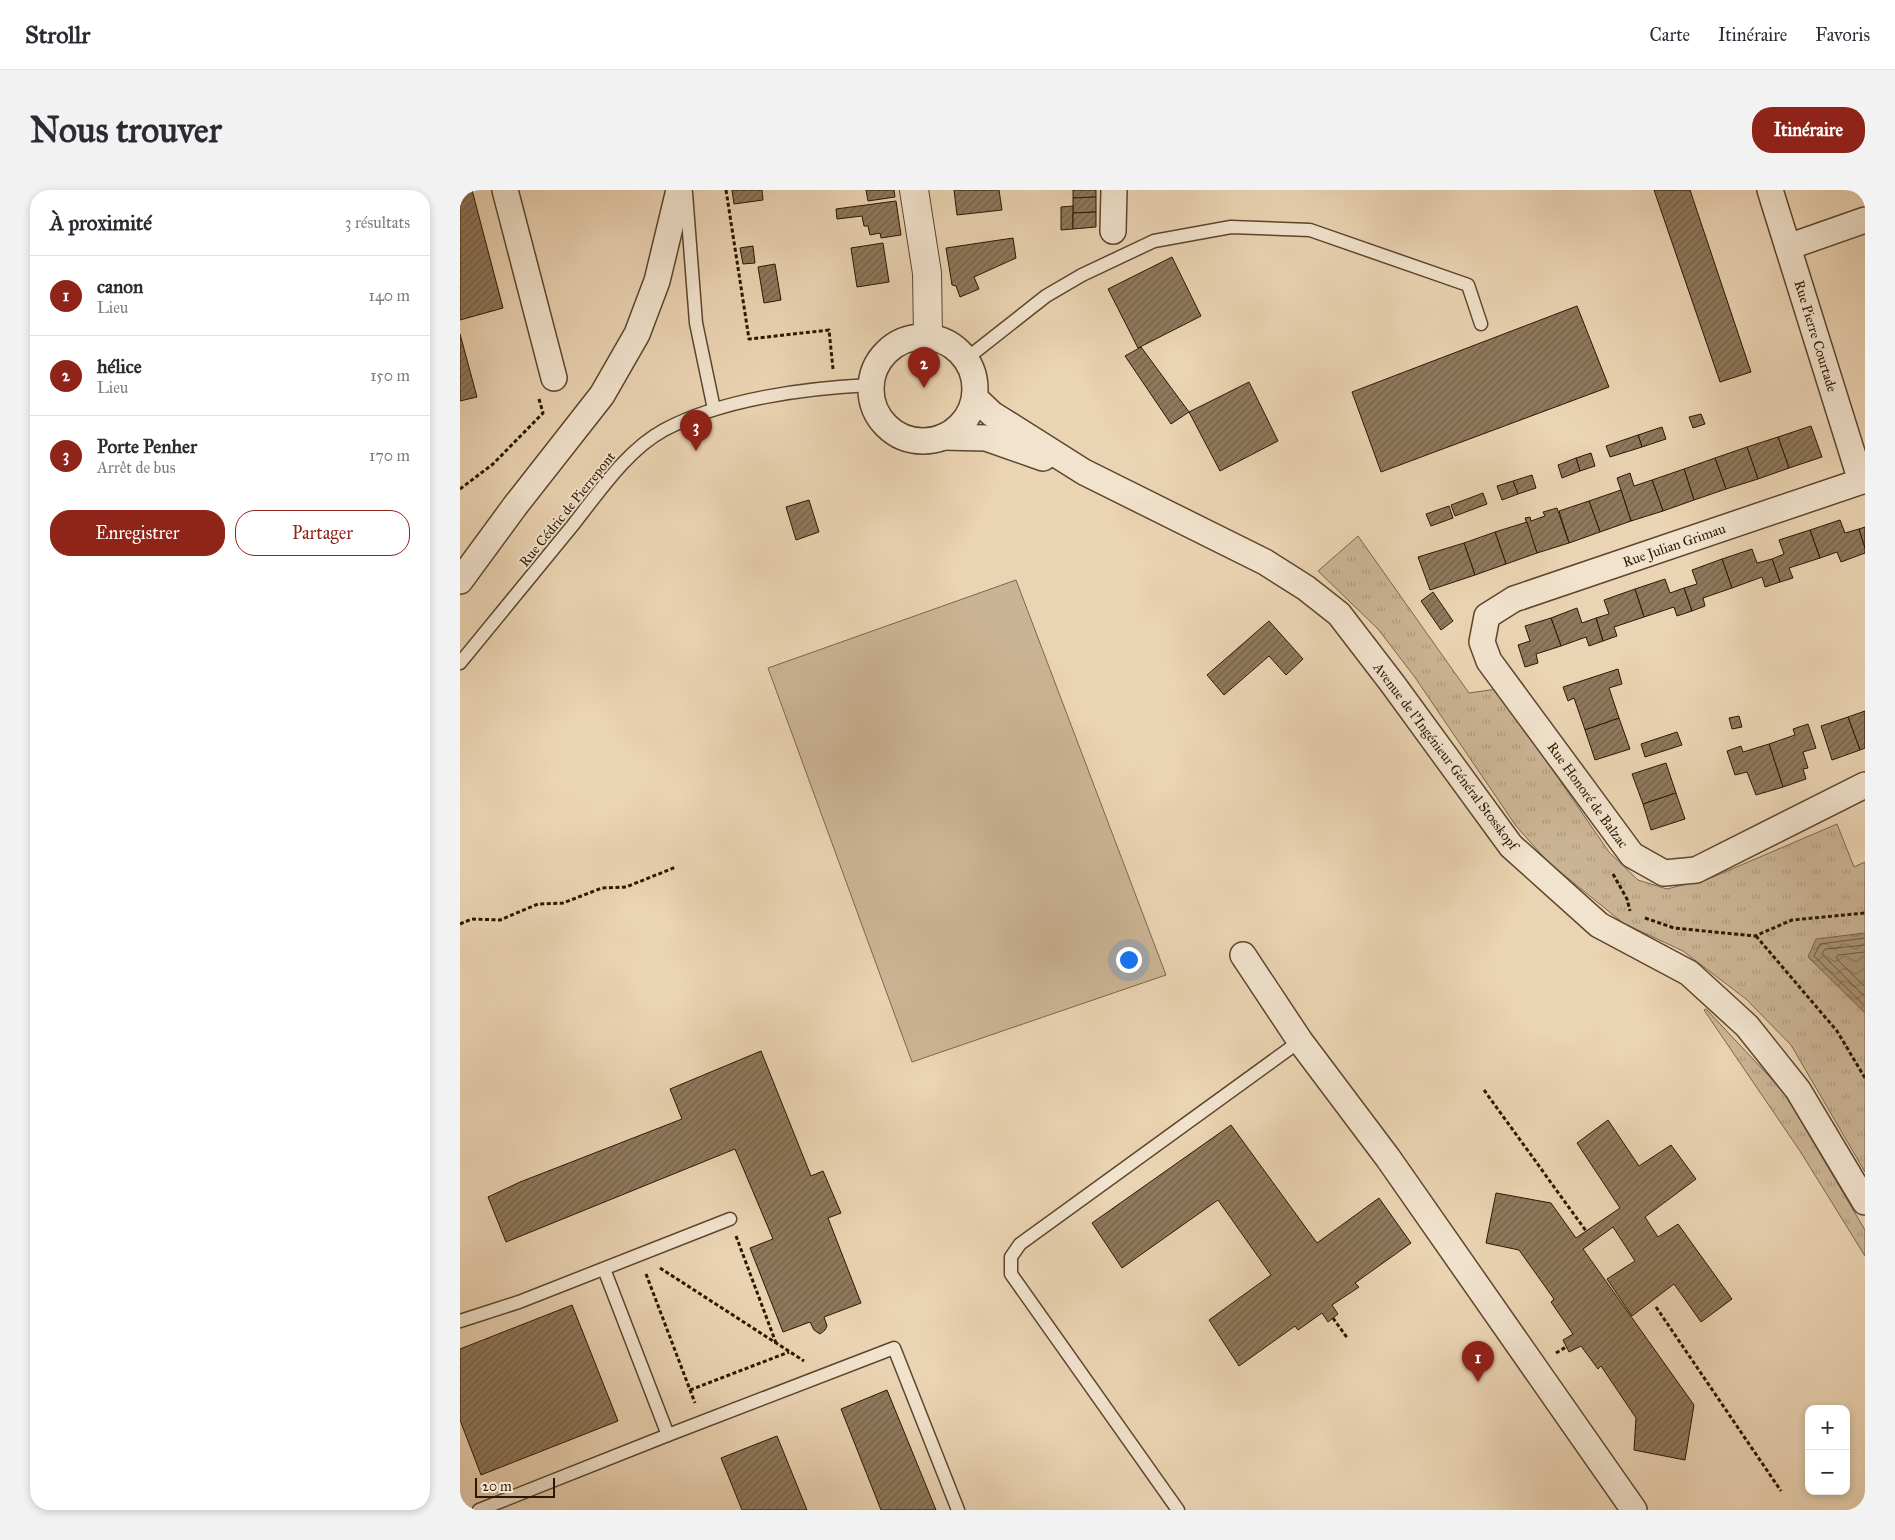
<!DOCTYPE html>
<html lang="fr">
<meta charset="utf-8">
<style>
:root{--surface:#fff;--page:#f2f2f3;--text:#2b2b33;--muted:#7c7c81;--line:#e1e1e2;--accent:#8f2418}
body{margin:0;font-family:"IM FELL Great Primer",serif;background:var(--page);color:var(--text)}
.controls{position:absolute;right:15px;bottom:15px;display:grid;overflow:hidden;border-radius:10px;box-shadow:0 2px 8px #0003}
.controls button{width:45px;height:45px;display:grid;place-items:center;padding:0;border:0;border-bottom:1px solid var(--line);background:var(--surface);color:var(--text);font:25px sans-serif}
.scale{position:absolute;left:15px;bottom:12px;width:80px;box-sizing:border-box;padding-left:5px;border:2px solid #2c1700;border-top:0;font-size:14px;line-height:18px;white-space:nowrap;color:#2c1700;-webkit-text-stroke:4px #f2e3ce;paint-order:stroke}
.you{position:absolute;left:668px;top:769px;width:18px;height:18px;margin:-12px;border:4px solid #fff;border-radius:50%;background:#1a73e8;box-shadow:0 0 0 8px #1a73e833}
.badge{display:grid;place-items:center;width:32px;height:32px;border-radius:50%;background:var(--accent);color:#fff;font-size:16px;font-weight:700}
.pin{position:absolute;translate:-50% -41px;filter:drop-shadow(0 1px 2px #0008)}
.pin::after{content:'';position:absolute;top:26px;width:18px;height:15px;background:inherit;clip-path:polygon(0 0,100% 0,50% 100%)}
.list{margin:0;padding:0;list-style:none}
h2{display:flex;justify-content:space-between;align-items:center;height:65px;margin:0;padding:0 20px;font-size:21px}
h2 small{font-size:16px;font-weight:400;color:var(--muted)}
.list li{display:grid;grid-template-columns:32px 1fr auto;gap:15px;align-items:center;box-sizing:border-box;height:80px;padding:0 20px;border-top:1px solid var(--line)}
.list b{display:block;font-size:19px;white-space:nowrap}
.list p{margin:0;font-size:16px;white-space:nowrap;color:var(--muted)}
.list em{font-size:16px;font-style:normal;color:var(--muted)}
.actions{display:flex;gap:10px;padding:15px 20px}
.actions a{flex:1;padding:11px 0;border:1px solid var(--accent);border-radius:20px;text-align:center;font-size:18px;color:var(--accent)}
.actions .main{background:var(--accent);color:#fff}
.map{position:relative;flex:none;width:1405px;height:1320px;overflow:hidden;border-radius:20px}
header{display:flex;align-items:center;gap:30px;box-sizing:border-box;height:70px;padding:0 25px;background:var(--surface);border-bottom:1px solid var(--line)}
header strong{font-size:24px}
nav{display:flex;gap:28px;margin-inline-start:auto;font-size:18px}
.intro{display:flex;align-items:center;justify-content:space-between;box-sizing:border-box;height:120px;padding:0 30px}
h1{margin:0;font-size:35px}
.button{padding:12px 22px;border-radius:20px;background:var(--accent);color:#fff;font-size:18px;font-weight:700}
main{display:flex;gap:30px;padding:0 30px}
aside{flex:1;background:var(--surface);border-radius:20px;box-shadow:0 2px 8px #0003}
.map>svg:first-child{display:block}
.grass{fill:url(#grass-tufts);stroke:#7c664a}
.pitch{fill:#cbb495;stroke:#7c664a}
.water{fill:url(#water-waves);stroke:#786247}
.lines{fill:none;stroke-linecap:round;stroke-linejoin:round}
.shore{stroke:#6b563b;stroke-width:1}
.building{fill:url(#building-hatch);stroke:#2c1700}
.service-casing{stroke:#5c462d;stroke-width:15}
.minor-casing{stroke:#5c462d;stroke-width:28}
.tertiary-casing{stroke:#5c462d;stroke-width:30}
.path{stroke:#2c1700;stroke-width:3;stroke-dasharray:4 2.5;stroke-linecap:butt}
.service{stroke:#f2e3ce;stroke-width:12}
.minor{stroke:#f2e3ce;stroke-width:25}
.tertiary{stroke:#f2e3ce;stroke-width:28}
.labels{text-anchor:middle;stroke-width:4;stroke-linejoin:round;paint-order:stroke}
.street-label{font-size:14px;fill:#2c1700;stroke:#f2e3ce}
</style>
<header>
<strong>Strollr</strong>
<nav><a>Carte</a><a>Itinéraire</a><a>Favoris</a></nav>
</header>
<div class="intro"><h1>Nous trouver</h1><a class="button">Itinéraire</a></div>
<main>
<aside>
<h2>À proximité<small>3 résultats</small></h2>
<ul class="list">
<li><span class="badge">1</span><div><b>canon</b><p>Lieu</p></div><em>140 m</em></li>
<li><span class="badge">2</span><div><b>hélice</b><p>Lieu</p></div><em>150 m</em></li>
<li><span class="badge">3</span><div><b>Porte Penher</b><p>Arrêt de bus</p></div><em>170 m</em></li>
</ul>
<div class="actions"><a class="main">Enregistrer</a><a>Partager</a></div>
</aside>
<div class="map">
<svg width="1405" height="1320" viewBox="0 0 1405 1320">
<defs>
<pattern id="grass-tufts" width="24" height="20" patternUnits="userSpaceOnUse" patternTransform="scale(1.25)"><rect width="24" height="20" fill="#cbb495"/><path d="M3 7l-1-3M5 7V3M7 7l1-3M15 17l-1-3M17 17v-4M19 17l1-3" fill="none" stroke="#ae9a7f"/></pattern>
<pattern id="water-waves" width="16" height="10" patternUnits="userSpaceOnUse" patternTransform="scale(1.25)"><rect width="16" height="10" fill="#aa9476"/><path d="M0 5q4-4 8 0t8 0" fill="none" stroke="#8b785e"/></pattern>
<pattern id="building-hatch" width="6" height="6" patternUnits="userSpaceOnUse" patternTransform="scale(1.25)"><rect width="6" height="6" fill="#8f795d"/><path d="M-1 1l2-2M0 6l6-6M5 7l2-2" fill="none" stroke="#75624a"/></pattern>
</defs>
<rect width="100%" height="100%" fill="#ebd4b3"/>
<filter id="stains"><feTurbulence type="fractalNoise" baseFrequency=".004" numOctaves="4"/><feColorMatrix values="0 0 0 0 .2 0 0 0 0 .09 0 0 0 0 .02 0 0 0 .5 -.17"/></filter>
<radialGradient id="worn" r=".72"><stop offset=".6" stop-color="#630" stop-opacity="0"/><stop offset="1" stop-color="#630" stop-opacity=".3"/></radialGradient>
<g class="grass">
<polygon points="898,346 1009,503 1037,499 1149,662 1178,690 1207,699 1253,687 1377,634 1394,677 1405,672 1405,982 1331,855 1286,809 1223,761 1163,733 1088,672 1056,636 954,486 918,439 858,381"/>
<polygon points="1246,819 1323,901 1405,1040 1405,1066 1340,961 1244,820"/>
</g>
<polygon class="pitch" points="556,390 706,785 452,872 308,478"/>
<polygon class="water" points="1405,743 1405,823 1348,767 1356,749"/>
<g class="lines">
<g class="shore">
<polyline points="1405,748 1360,754 1354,766 1405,816"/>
<polyline points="1405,755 1365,759 1362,764 1405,807"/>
<polyline points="1405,762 1378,765 1376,768 1405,797"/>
</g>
</g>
<g class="building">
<polygon points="0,0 12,0 43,118 0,130"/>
<polygon points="272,0 302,0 303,10 274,14"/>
<polygon points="406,0 434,0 435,7 408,11"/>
<polygon points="494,0 539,0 542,20 497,25"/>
<polygon points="613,0 636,0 636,7 613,8"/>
<polygon points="1194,0 1230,0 1291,182 1260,192"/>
<polygon points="636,7 636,22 613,23 613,8"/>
<polygon points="436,11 441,45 421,48 420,43 410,45 408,36 404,36 402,26 377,29 376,19"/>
<polygon points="613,16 613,39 601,40 601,17"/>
<polygon points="636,22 636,37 613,39 613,23"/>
<polygon points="553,48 556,68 514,87 519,99 500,107 496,96 492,95 486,58"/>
<polygon points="423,53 429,92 397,97 391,58"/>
<polygon points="293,56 295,73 283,74 280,58"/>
<polygon points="712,67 741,126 678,158 648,99"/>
<polygon points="315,74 321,110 304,113 298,77"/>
<polygon points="1117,116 1149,197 921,282 892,202"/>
<polygon points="0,144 17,207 0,211"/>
<polygon points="681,157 729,222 711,234 665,166"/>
<polygon points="789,192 818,251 760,281 729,222"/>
<polygon points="1241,224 1245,234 1233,238 1229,227"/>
<polygon points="1351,236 1362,267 1329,278 1318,247"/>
<polygon points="1202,237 1206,249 1182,257 1178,245"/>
<polygon points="1178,245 1182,257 1150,267 1146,256"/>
<polygon points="1318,247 1329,278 1298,289 1287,257"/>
<polygon points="1287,257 1298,289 1266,299 1255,268"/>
<polygon points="1131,263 1135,276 1120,281 1116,268"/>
<polygon points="1116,268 1120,281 1102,288 1098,275"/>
<polygon points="1255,268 1266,299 1234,310 1224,279"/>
<polygon points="1224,279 1234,310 1203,321 1192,290"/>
<polygon points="1170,283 1174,296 1192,290 1203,321 1171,331 1157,288"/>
<polygon points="1072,285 1076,298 1058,304 1053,291"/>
<polygon points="1053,291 1058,304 1042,310 1037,296"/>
<polygon points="1161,300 1171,331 1140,342 1129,311"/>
<polygon points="1023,303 1027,314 995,326 991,315"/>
<polygon points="349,310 359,342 336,350 326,317"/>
<polygon points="1129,311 1140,342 1109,353 1099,321"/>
<polygon points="989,316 993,328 971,336 966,324"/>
<polygon points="1097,318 1109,353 1077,363 1065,328 1070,327 1071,331 1085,326 1083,322"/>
<polygon points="1380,330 1385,343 1399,339 1405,358 1405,363 1381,372 1377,362 1360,368 1350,340"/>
<polygon points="1067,332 1077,363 1046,374 1035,342"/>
<polygon points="1405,337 1405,358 1399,339"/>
<polygon points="1350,340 1360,368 1329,378 1333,388 1320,392 1312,369 1324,364 1319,350"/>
<polygon points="1035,342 1046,374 1015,385 1004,353"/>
<polygon points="1004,353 1015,385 970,400 958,367"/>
<polygon points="1292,359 1297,373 1312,369 1320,392 1305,397 1302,387 1272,398 1262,369"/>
<polygon points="1262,369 1272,398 1243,408 1245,416 1232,421 1224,398 1237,394 1232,380"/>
<polygon points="1205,389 1210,403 1224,398 1232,421 1217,426 1214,417 1184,427 1175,399"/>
<polygon points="1175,399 1184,427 1154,437 1157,446 1143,451 1136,428 1149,424 1144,410"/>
<polygon points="973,402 993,431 981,440 961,411"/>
<polygon points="1117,418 1122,433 1136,428 1143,451 1129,456 1126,447 1101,456 1091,428"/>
<polygon points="1091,428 1101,456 1076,464 1078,473 1065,477 1058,455 1070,451 1065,436"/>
<polygon points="809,431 843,469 826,485 809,466 764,505 747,485"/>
<polygon points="1158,479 1162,494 1149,498 1159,528 1125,540 1114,508 1108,511 1103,497"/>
<polygon points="1405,521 1405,558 1400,560 1388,527"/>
<polygon points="1279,526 1282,537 1272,539 1269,528"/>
<polygon points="1388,527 1400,560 1372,570 1361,536"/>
<polygon points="1159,528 1170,559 1135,570 1125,540"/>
<polygon points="1348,534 1356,558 1343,562 1348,578 1343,579 1346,589 1323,597 1309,554 1335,545 1333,539"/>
<polygon points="1217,542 1222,555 1185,567 1181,554"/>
<polygon points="1309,554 1323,597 1296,605 1287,582 1275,585 1267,561 1281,556 1283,562"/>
<polygon points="1206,573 1216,603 1183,614 1172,584"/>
<polygon points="1216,603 1225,629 1191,640 1183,614"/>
<polygon points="301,861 351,986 363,981 381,1023 368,1028 401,1113 364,1127 367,1136 365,1140 360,1144 354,1140 350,1132 323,1142 290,1058 313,1049 275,959 46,1052 28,1007 60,992 222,929 210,899"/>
<polygon points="1148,930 1179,976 1211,955 1236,989 1185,1027 1198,1047 1218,1034 1272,1109 1241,1132 1214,1094 1172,1126 1147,1089 1175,1071 1153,1037 1123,1059 1234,1215 1225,1270 1174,1260 1176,1228 1141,1176 1138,1179 1121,1156 1109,1162 1103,1150 1113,1144 1091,1112 1094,1109 1059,1060 1026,1053 1036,1003 1091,1013 1116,1048 1160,1018 1117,953"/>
<polygon points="771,935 857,1053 919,1008 951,1053 895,1093 899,1097 872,1115 878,1124 868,1132 862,1123 838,1140 835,1136 779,1176 749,1130 811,1085 758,1010 662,1078 632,1033"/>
<polygon points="112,1115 158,1231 21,1285 0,1230 0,1159"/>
<polygon points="427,1200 476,1320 421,1320 381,1219"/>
<polygon points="317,1246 347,1320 282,1320 261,1268"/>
</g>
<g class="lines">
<g class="service-casing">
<g id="service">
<polyline points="226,3 236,133 254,219"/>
<polyline points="506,169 586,106 622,85 694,51 771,37 850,40 1008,95 1021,134"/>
<path d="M0 473C38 427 75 381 113 335 139 302 167 260 204 240 262 209 346 198 411 195"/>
<polyline points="144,1079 208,1245"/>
<polyline points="0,1131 59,1112 270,1029"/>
<polyline points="19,1320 208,1245 434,1158 498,1320"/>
<polyline points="718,1320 551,1084 551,1067 560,1054 840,851"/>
</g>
</g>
<g class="minor-casing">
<g id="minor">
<polyline points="45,0 94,188"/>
<polyline points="1310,0 1401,291"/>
<polyline points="653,41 654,0"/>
<polyline points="1328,57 1405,30"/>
<circle cx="463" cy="199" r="52"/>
<polyline points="515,208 532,224 624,282 805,372 846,398 879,424 932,493 1051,656 1139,735 1229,783 1287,836 1338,900 1405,1012"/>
<polyline points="483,247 526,248 583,268"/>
<polyline points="1405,290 1054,409 1027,426 1022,452 1029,471 1172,665 1204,683 1236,680 1405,595"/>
<polyline points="0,391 55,316 142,205 177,144 197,91 219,0"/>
<polyline points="783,765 840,851 928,968 1174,1320"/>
</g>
</g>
<g class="tertiary-casing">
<polyline id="tertiary" points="454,0 467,83 468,146"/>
</g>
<g class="path">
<polyline points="266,0 289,149 369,140 373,179"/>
<polyline points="0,299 33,274 83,223 79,209"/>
<polyline points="1153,684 1167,709 1170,721"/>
<polyline points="1185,728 1214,738 1295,746 1332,730 1405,723"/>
<polyline points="0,734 12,729 40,730 78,714 103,713 142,698 166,697 216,677"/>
<polyline points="1296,746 1377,841 1405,888"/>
<polyline points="1024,900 1126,1041"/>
<polyline points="276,1046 316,1153"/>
<polyline points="200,1078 344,1171"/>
<polyline points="186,1084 235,1213"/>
<polyline points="1196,1117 1321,1301"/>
<polyline points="873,1128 888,1149"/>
<polyline points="1096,1163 1106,1157"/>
<polyline points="230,1200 329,1162"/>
</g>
<use href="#service" class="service"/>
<use href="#minor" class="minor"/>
<use href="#tertiary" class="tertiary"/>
</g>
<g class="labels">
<g class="street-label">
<text transform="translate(1356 146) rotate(73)" y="5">Rue Pierre Courtade</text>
<text transform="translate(107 319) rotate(-51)" y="5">Rue Cédric de Pierrepont</text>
<text transform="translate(1214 355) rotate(-19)" y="5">Rue Julian Grimau</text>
<text transform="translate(986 566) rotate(53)" y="5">Avenue de l'Ingénieur Général Stosskopf</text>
<text transform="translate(1128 605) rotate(54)" y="5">Rue Honoré de Balzac</text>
</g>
</g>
<rect width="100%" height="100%" filter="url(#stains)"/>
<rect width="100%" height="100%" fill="url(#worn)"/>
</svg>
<div class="controls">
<button>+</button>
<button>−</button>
</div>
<div class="scale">20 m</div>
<div class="you"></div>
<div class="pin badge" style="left:1018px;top:1192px">1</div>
<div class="pin badge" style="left:464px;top:198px">2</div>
<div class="pin badge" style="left:236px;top:261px">3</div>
</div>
</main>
